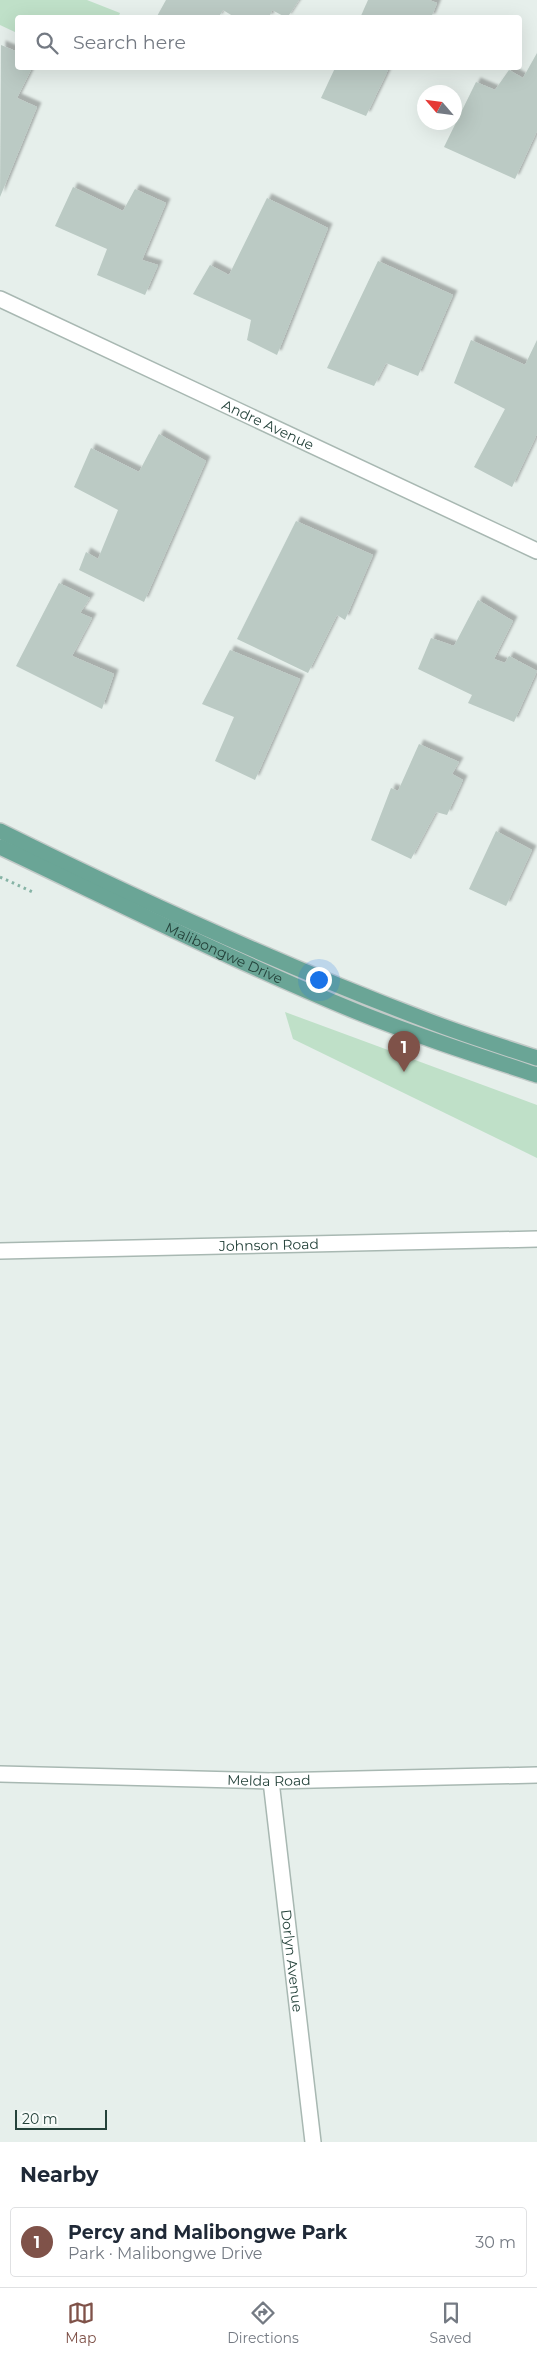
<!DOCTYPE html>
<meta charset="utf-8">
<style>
:root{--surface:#fff;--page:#f2f2f3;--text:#1f2937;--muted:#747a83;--line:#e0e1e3;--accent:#7f5249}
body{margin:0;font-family:Montserrat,sans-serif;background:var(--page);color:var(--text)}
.compass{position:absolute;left:417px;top:85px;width:45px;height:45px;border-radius:50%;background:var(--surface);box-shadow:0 5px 20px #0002;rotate:298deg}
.scale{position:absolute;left:15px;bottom:12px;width:92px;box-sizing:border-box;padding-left:5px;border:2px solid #24423a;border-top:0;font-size:14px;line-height:18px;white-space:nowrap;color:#24423a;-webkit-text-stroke:4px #f7fbf9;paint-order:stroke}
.you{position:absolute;left:318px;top:979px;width:18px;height:18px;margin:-12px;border:4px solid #fff;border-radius:50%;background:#1a73e8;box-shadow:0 0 0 8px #1a73e833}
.badge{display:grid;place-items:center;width:32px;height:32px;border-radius:50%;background:var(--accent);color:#fff;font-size:16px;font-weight:700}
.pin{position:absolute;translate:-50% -41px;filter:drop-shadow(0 1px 2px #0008)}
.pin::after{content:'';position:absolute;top:26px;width:18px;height:15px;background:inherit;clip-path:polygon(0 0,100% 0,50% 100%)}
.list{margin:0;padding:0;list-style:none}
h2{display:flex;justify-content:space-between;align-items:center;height:65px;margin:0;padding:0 20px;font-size:21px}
h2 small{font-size:16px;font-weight:400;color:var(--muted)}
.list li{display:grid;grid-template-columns:32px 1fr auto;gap:15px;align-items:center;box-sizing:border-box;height:70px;margin:0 10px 10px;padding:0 10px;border:1px solid var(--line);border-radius:5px}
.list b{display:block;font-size:19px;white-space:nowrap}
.list p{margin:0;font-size:16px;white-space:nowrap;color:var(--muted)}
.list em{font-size:16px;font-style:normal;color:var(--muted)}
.icon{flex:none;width:28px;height:28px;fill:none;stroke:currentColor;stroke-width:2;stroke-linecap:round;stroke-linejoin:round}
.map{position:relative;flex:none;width:537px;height:2142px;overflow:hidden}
.search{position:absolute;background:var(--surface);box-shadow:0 5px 20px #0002;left:15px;right:15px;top:15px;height:55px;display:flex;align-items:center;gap:12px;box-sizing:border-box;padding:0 18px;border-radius:5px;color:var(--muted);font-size:19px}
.sheet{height:145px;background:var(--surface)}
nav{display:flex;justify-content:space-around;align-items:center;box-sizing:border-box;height:70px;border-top:1px solid var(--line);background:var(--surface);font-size:14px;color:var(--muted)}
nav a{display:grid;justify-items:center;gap:2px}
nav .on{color:var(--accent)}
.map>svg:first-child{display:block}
.green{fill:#bfe0c8}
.building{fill:#bbcac4;filter:url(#shadow)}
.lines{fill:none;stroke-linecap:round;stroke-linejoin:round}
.minor-casing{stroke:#a8b8b2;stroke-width:18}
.major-casing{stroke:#c2cac8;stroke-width:18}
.path{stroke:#86b3a5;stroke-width:3;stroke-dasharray:2.5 4;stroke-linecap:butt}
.minor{stroke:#fff;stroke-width:15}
.major{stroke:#6aa596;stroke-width:15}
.labels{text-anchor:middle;stroke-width:5;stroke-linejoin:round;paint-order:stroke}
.street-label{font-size:14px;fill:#24423a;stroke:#f7fbf9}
</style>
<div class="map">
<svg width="537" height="2142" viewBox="0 0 537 2142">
<defs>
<filter id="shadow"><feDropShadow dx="4.5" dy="-4.5" stdDeviation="1" flood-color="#0004"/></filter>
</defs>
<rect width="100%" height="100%" fill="#e6efeb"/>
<g class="green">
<polygon points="0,0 87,0 120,13 118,18 18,18 17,33 0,25"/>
<polygon points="285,1012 537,1105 537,1158 293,1039"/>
</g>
<g class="building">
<polygon points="166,0 299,0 287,18 272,10 269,18 236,18 223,10 218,18 156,18"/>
<polygon points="368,0 429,0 437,3 431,18 360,18"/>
<polygon points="1,45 18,52 18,68 32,68 17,98 37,107 0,197"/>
<polygon points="537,53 537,131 515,179 444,147 476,82 495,90 509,70 523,78"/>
<polygon points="335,68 389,68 366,116 321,98"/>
<polygon points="73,187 123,211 135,189 166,203 142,260 158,265 145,295 97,275 107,249 55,226"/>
<polygon points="267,198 328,228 277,355 247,340 251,320 193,294 210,265 229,275"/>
<polygon points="378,261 453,295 418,376 386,363 374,386 327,368"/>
<polygon points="471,340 525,365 537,340 537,434 512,487 474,467 505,409 454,383"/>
<polygon points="159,434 206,461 144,602 79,570 86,552 98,559 118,510 74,487 91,448 139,472"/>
<polygon points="296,521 373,555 345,620 337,615 308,673 237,639"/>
<polygon points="59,583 90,598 80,613 92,618 72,656 114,674 102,709 16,666"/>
<polygon points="478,600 513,621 494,659 505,663 509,656 537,671 514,722 468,703 472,695 418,669 431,638 454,646"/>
<polygon points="230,650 300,679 255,780 215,761 234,717 202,704"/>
<polygon points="419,744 459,762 452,774 463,780 447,815 436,812 411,859 371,840 391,788 398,791"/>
<polygon points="496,831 532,850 506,906 469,889"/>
</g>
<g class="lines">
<g class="minor-casing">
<g id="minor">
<path id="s1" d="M0 299 537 551"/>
<path id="s2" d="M0 1251 537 1239"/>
<path id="s3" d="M0 1774 271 1781 537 1775"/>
<path id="s4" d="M271 1781 313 2142"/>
</g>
</g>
<g class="major-casing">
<g id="major">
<path d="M0 831C139 900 281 965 426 1020 462 1034 500 1046 537 1058"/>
<path id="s5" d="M0 847C118 903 234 961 355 1011 414 1035 476 1055 537 1075"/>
</g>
</g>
<polyline class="path" points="0,877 35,893"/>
<use href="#minor" class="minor"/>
<use href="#major" class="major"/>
</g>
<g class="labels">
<g class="street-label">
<text dy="5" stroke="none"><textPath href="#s1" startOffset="296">Andre Avenue</textPath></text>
<text dy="5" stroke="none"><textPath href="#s5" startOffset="248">Malibongwe Drive</textPath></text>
<text dy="5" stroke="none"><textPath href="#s2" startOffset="269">Johnson Road</textPath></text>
<text dy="5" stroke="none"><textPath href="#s3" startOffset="269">Melda Road</textPath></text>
<text dy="5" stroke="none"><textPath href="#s4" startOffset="181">Dorlyn Avenue</textPath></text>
</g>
</g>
</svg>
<svg class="compass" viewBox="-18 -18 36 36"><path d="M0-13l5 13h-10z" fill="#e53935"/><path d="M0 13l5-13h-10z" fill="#747a83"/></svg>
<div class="scale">20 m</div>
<div class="you"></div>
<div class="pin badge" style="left:404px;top:1072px">1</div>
<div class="search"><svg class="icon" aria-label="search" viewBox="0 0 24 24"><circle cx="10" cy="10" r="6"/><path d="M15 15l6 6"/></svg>Search here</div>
</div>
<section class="sheet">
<h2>Nearby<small></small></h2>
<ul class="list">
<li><span class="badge">1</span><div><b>Percy and Malibongwe Park</b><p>Park · Malibongwe Drive</p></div><em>30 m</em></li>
</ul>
</section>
<nav>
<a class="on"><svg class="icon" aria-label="map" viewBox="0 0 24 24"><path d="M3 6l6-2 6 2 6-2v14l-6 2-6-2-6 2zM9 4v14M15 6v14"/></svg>Map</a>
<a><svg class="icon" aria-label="directions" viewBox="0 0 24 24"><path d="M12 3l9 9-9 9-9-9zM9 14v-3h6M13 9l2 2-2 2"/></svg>Directions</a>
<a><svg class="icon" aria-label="saved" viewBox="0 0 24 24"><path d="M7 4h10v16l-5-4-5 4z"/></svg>Saved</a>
</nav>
